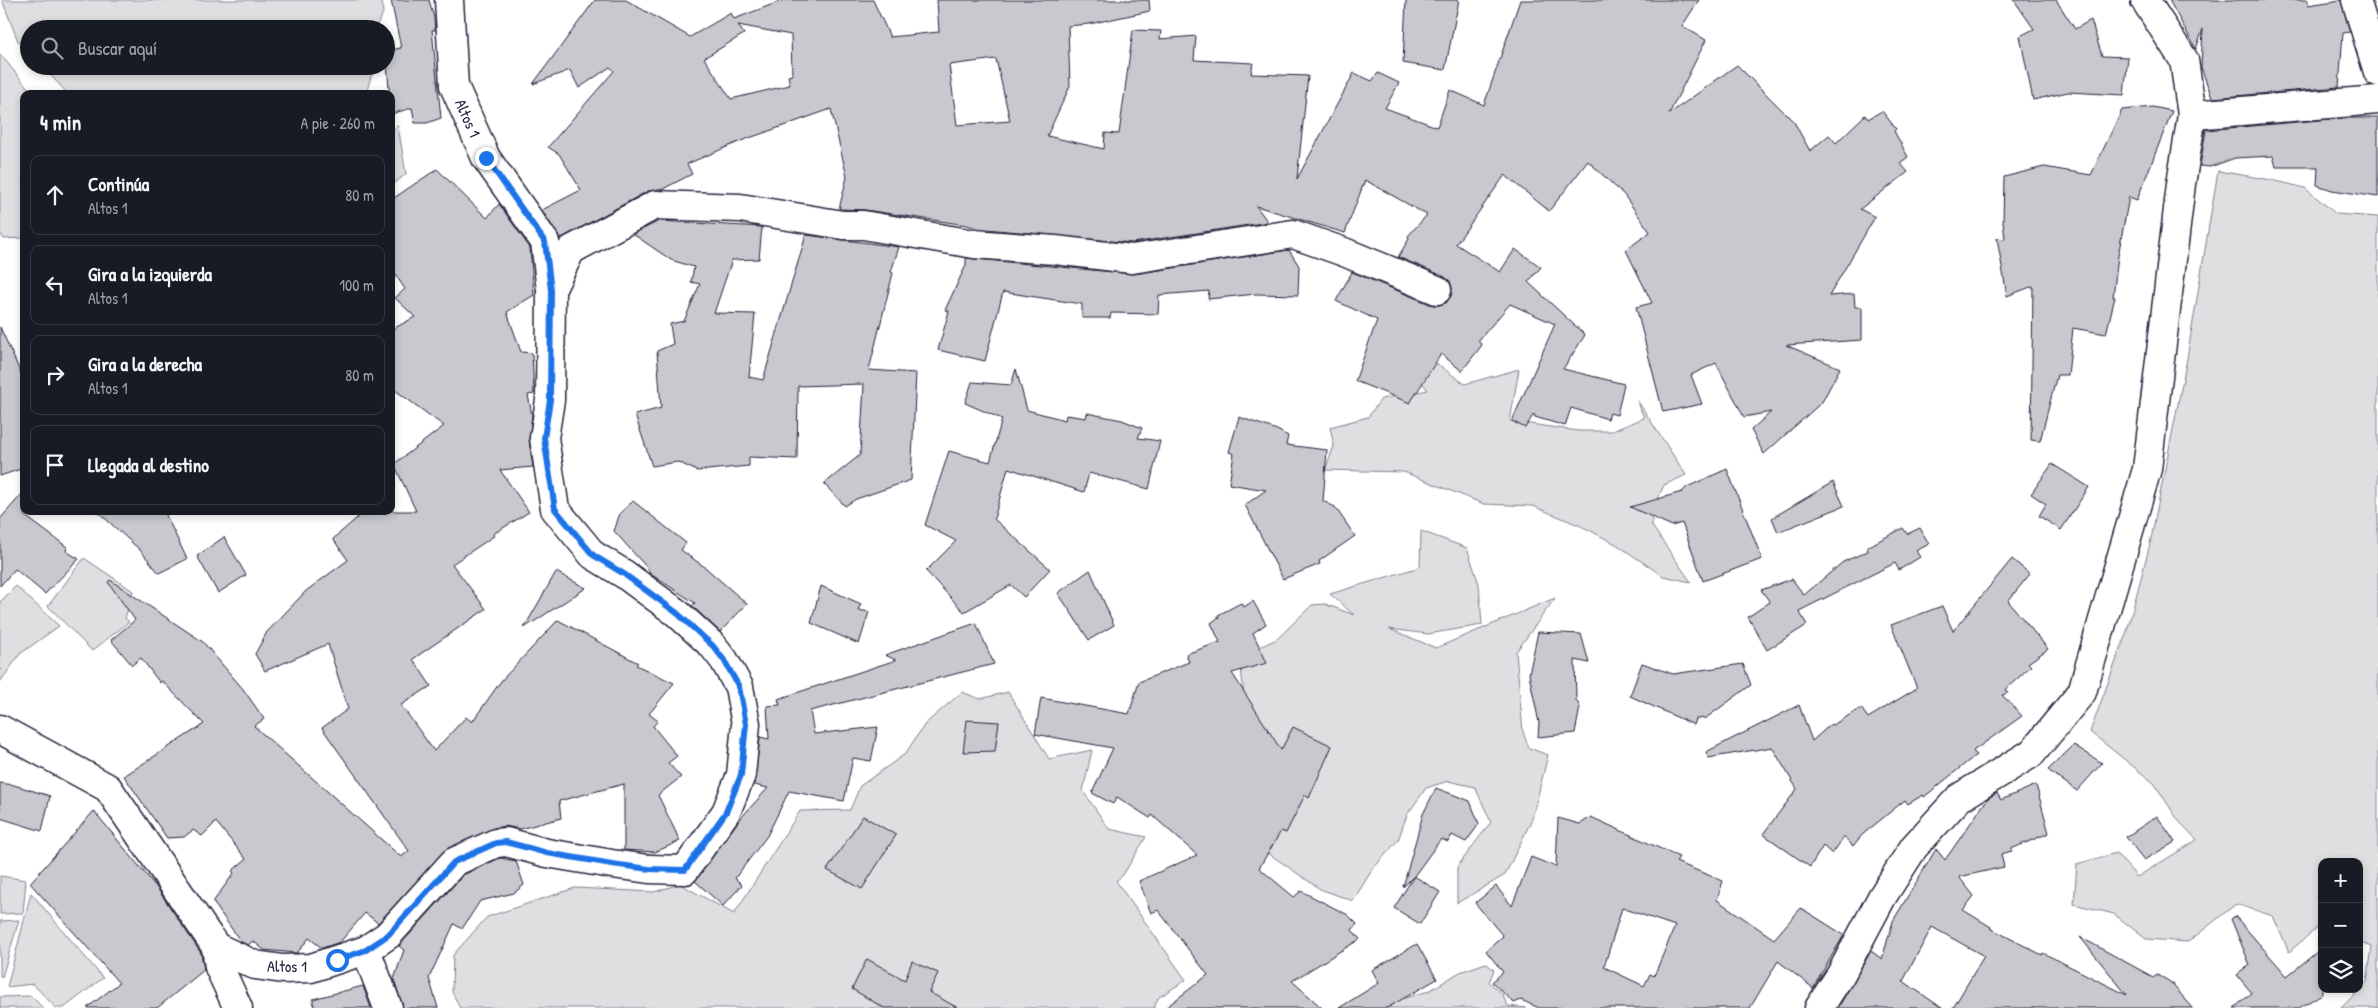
<!DOCTYPE html>
<html lang="es">
<meta charset="utf-8">
<style>
:root{--surface:#171b24;--page:#242831;--text:#f1f3f6;--muted:#9ea1a6;--line:#363941}
body{margin:0;font-family:"Patrick Hand",sans-serif;background:var(--page);color:var(--text)}
.controls{position:absolute;right:15px;bottom:15px;display:grid;overflow:hidden;border-radius:10px;box-shadow:0 2px 8px #0003}
.controls button{width:45px;height:45px;display:grid;place-items:center;padding:0;border:0;border-bottom:1px solid var(--line);background:var(--surface);color:var(--text);font:25px sans-serif}
.stop{position:absolute;width:15px;height:15px;margin:-11px;border:4px solid #1a73e8;border-radius:50%;background:#fff}
.stop.end{background:#1a73e8;border-color:#fff;box-shadow:0 1px 5px #0008}
.list{margin:0;padding:0;list-style:none}
h2{display:flex;justify-content:space-between;align-items:center;height:65px;margin:0;padding:0 20px;font-size:21px}
h2 small{font-size:16px;font-weight:400;color:var(--muted)}
.list li{display:grid;grid-template-columns:32px 1fr auto;gap:15px;align-items:center;box-sizing:border-box;height:80px;margin:0 10px 10px;padding:0 10px;border:1px solid var(--line);border-radius:10px}
.list b{display:block;font-size:19px;white-space:nowrap}
.list p{margin:0;font-size:16px;white-space:nowrap;color:var(--muted)}
.list em{font-size:16px;font-style:normal;color:var(--muted)}
.icon{flex:none;width:28px;height:28px;fill:none;stroke:currentColor;stroke-width:2;stroke-linecap:round;stroke-linejoin:round}
.map{position:relative;flex:none;width:2378px;height:1008px;overflow:hidden}
.search{position:absolute;background:var(--surface);box-shadow:0 2px 8px #0003;left:20px;top:20px;width:375px;height:55px;display:flex;align-items:center;gap:12px;box-sizing:border-box;padding:0 18px;border-radius:28px;color:var(--muted);font-size:19px}
.panel{position:absolute;background:var(--surface);box-shadow:0 2px 8px #0003;left:20px;top:90px;width:375px;height:425px;border-radius:10px}
.map>svg:first-child{display:block}
.green{fill:#dfdfe2;stroke:#80808e}
.building{fill:#c8c8cf;stroke:#22223b;fill-rule:evenodd}
.lines{fill:none;stroke-linecap:round;stroke-linejoin:round}
.minor-casing{stroke:#22223b;stroke-width:31}
.minor{stroke:#fff;stroke-width:28}
.route{stroke:#1a73e8;stroke-width:6}
.labels{text-anchor:middle;stroke-width:4;stroke-linejoin:round;paint-order:stroke}
.street-label{font-size:16px;fill:#22223b;stroke:#fff}
</style>
<div class="map">
<svg width="2378" height="1008" viewBox="0 0 2378 1008">
<rect width="100%" height="100%" fill="#fff"/>
<filter id="ink" filterUnits="userSpaceOnUse"><feTurbulence type="fractalNoise" baseFrequency=".02" numOctaves="2"/><feDisplacementMap in="SourceGraphic" scale="10" xChannelSelector="R" yChannelSelector="G"/><feConvolveMatrix kernelMatrix="1 2 1 2 8 2 1 2 1" color-interpolation-filters="sRGB"/></filter>
<g filter="url(#ink)">
<g class="green">
<polygon points="2,0 382,0 383,13 375,29 29,29 29,53 18,41"/>
<polygon points="0,54 33,94 24,94 24,238 4,239 0,233"/>
<polygon points="42,66 374,66 366,94 68,94"/>
<polygon points="398,126 406,174 391,186 391,130"/>
<polygon points="2218,171 2272,180 2305,188 2336,214 2378,217 2378,1008 2341,1008 2367,982 2372,947 2359,942 2359,862 2322,862 2322,926 2319,926 2289,952 2273,916 2236,904 2188,942 2146,939 2114,914 2074,904 2077,864 2116,853 2137,877 2197,840 2178,820 2154,783 2090,732 2127,631 2150,544 2186,364"/>
<polygon points="1434,362 1465,384 1519,369 1510,421 1578,431 1612,431 1644,418 1637,400 1686,475 1664,485 1652,512 1652,526 1691,582 1663,576 1616,544 1581,526 1533,506 1484,504 1404,472 1325,470 1334,446 1330,427 1368,417 1381,399 1428,390 1410,368"/>
<polygon points="1421,531 1467,548 1479,584 1482,625 1428,634 1389,629 1436,648 1555,598 1516,652 1523,732 1529,748 1548,755 1532,819 1505,875 1457,903 1457,867 1491,822 1475,787 1448,781 1426,788 1407,815 1398,840 1372,870 1353,901 1320,889 1236,831 1245,708 1240,656 1277,639 1312,605 1325,604 1354,615 1330,594 1420,567"/>
<polygon points="84,558 133,591 125,618 129,622 92,651 48,606"/>
<polygon points="16,586 59,626 20,654 0,682 0,602"/>
<polygon points="962,692 980,699 1008,692 1049,759 1092,750 1083,791 1109,829 1146,837 1123,875 1116,881 1186,980 1158,998 1154,1008 460,1008 452,992 453,955 487,917 575,888 654,892 680,884 734,914 800,811 850,810 860,786 905,754 925,724"/>
<polygon points="0,876 26,880 23,913 0,914"/>
<polygon points="31,893 103,978 64,1008 56,1008 33,984 7,987"/>
<polygon points="19,920 2,977 0,976 0,921"/>
<polygon points="1486,963 1494,970 1489,982 1502,994 1508,1006 1526,1008 1384,1008 1388,1003 1429,991 1460,972"/>
<polygon points="31,996 43,1008 0,1008 0,997"/>
</g>
<g class="building">
<polygon points="391,0 429,0 434,18 435,30 432,30 441,118 427,123 415,123 412,108 391,114 386,51 401,48"/>
<path d="M595 0H626L690 37 731 13 734 19 784 0H873L890 37 939 32 937 0H1149L1150 11 1089 24 1068 26 1070 86 1047 136 1104 149 1105 133 1119 134 1133 30 1161 31 1160 39 1196 36 1194 60 1253 63 1251 74 1308 76 1297 179 1354 73 1372 81 1378 73 1399 83 1385 108 1437 127 1450 90 1484 105 1520 0H1699L1682 26 1706 40 1669 114 1737 65 1794 122 1810 151 1829 135 1836 143 1865 115 1868 119 1882 111 1896 129 1894 131 1908 157 1900 163 1908 172 1860 209 1875 217 1829 296 1854 294 1855 307H1862V340L1786 345 1840 368 1822 402 1764 454 1751 430 1771 412 1744 417 1716 363 1691 375 1702 404 1663 412 1636 307 1652 303 1626 250 1650 232 1624 195 1588 161 1549 211 1505 175 1456 244 1500 272 1515 249 1541 267 1528 282 1585 335 1563 369 1624 384 1617 415 1610 413 1608 419 1571 408 1565 426 1535 417 1534 414 1525 428 1512 421 1555 324 1510 304 1478 341 1482 345 1462 371 1441 354 1410 403 1355 381 1377 320 1336 301 1352 272 1432 305H1439L1446 303 1451 296 1452 288 1450 281 1443 276 1398 257 1409 239 1408 236 1427 215 1365 180 1345 233 1256 206 1268 222 1132 243 976 228 967 225 865 210 839 209 847 177 831 109 741 141 687 164 692 174 661 190 648 191 560 239 542 210 581 190 559 154 548 147 614 71 610 67 579 88 570 70 533 84ZM738 25 791 35 792 75 788 76 790 85 731 99 704 58 744 34ZM996 59 1010 121 957 125 949 65Z"/>
<polygon points="1406,0 1459,0 1445,70 1403,63"/>
<polygon points="2014,0 2056,0 2075,29 2091,20 2102,56 2128,57 2124,95 2068,92 2033,100 2020,36 2034,29"/>
<polygon points="2169,0 2308,0 2308,5 2341,0 2350,32 2343,33 2339,87 2212,98 2201,67 2203,29 2196,49"/>
<polygon points="2153,107 2172,111 2137,200 2129,197 2118,256 2113,297 2115,297 2106,334 2073,328 2068,375 2057,375 2040,441 2031,440 2033,286 2007,296 1997,238 2005,239 2003,222 2004,177 2044,167 2091,175 2122,110"/>
<polygon points="2343,118 2378,118 2378,197 2332,190 2317,185 2318,167 2276,167 2273,156 2235,158 2210,167 2200,166 2206,130"/>
<polygon points="437,169 487,218 499,204 530,248 534,295 507,312 521,352 532,353 534,394 528,395 532,415 529,440 533,467 500,470 529,512 493,534 494,536 452,564 486,609 413,659 431,686 401,705 434,751 466,717 472,722 501,681 558,620 638,663 636,665 674,683 649,714 658,721 653,726 677,756 668,763 681,777 658,795 680,841 655,852 624,850 624,784 559,801 561,818 520,829 505,826 494,828 448,848 378,923 365,913 340,942 322,948 309,938 297,953 264,950 253,941 248,945 241,942 213,902 234,873 232,871 246,859 216,822 202,836 193,830 184,837 167,838 124,776 204,724 162,681 160,683 141,658 132,665 111,640 135,620 108,582 110,580 203,642 243,689 264,719 254,726 401,857 409,851 322,728 348,709 328,644 265,671 255,654 267,632 306,591 348,560 333,539 365,511 416,511 394,464 444,426 391,387 391,330 415,317 395,298 405,289 391,268 391,200"/>
<polygon points="659,221 762,227 759,259 732,260 714,313 755,314 749,377 763,380 806,235 899,247 891,272 893,273 869,370 916,373 911,480 856,499 845,506 824,484 860,455 864,384 798,386 797,459 749,457 749,466 697,471 678,462 652,466 635,415 661,408 657,351 673,344 670,324 684,321 700,284 691,282 694,267 671,260 633,234"/>
<polygon points="1289,250 1299,266 1298,295 1256,294 1208,299 1209,291 1159,295 1158,314 1111,313 1110,318 1082,318 1082,304 1003,292 985,361 938,350 949,311 945,310 966,265 966,258 1134,274"/>
<polygon points="0,327 24,380 24,468 0,476"/>
<polygon points="1016,369 1027,410 1065,420 1066,415 1086,418 1087,413 1122,420 1142,428 1138,438 1160,441 1149,489 1089,473 1084,492 1008,468 994,519 1050,569 1024,597 1011,585 964,612 926,571 956,541 925,525 949,451 990,462 1002,419 965,403 972,382 1011,385"/>
<polygon points="1239,417 1277,430 1288,436 1286,445 1327,450 1323,501 1335,507 1355,536 1319,561 1320,564 1283,579 1245,505 1266,490 1229,484 1234,454 1229,452"/>
<polygon points="2052,464 2089,487 2061,530 2039,516 2046,504 2031,494"/>
<polygon points="1727,469 1762,559 1703,581 1682,523 1672,526 1630,507 1682,492 1687,487"/>
<polygon points="1833,482 1844,506 1778,532 1772,518"/>
<polygon points="24,492 24,515 67,547 66,551 79,559 45,594 15,569 0,586 0,519"/>
<polygon points="633,501 686,543 681,550 706,568 747,604 720,632 692,606 695,603 649,573 649,570 614,531 620,513"/>
<polygon points="97,511 164,511 187,559 159,573 140,550"/>
<polygon points="1903,528 1907,534 1920,528 1929,544 1916,551 1920,557 1899,570 1895,563 1799,611 1807,625 1767,650 1748,617 1770,602 1761,590 1792,579 1804,595 1843,562 1868,551 1867,547"/>
<polygon points="224,537 246,575 218,593 197,556"/>
<polygon points="2012,559 2030,574 2008,601 2048,649 2028,663 2031,666 2005,690 2008,693 2002,695 2022,716 1973,751 1976,755 1924,797 1923,795 1908,804 1905,800 1862,835 1853,846 1844,837 1832,854 1823,846 1810,867 1763,834 1797,789 1772,747 1708,758 1706,752 1799,705 1812,741 1831,724 1833,725 1861,708 1868,718 1917,688 1891,625 1942,606 1953,631"/>
<polygon points="1090,570 1114,625 1089,640 1058,593"/>
<polygon points="556,572 586,588 524,628"/>
<polygon points="821,586 861,604 858,610 869,612 859,644 811,623"/>
<polygon points="1253,601 1266,624 1253,633 1267,663 1232,673 1281,750 1293,727 1332,746 1309,798 1305,795 1286,833 1281,831 1259,868 1294,897 1301,891 1348,915 1357,924 1352,930 1360,939 1292,981 1322,1008 1165,1008 1208,975 1158,910 1151,913 1139,881 1197,855 1152,815 1150,818 1117,797 1113,804 1092,793 1113,748 1035,734 1041,698 1129,714 1139,682 1189,662 1186,654 1220,642 1211,623 1219,617 1218,615 1241,603 1244,607"/>
<polygon points="976,623 994,664 810,711 814,734 878,727 871,761 853,758 844,801 789,791 767,836 735,878 742,885 723,906 695,881 739,820 768,788 754,785 760,737 769,739 767,706 780,705 778,699 896,660 885,655"/>
<polygon points="1538,632 1581,634 1589,663 1575,660 1576,700 1580,707 1575,733 1538,737 1539,723 1529,674"/>
<polygon points="1642,663 1673,674 1743,664 1751,685 1706,718 1696,719 1694,725 1630,696"/>
<polygon points="967,720 999,722 995,751 963,752"/>
<polygon points="2074,745 2102,763 2077,791 2048,770"/>
<polygon points="0,783 14,785 50,796 42,831 0,818"/>
<polygon points="2036,785 2049,833 2011,849 2012,851 2001,854 2004,867 1959,877 1974,896 1963,910 1991,927 1990,928 2042,955 2043,953 2127,995 2080,937 2153,977 2157,974 2170,982 2193,1008 1953,1008 1984,956 1932,927 1903,981 1942,1008 1838,1008 1871,951 1882,959 1893,921 1936,849 1945,860 1988,798 1997,793 2001,800"/>
<polygon points="1436,788 1470,801 1479,824 1466,842 1452,835 1448,842 1441,839 1414,876 1440,892 1420,924 1394,908 1414,876 1403,887 1423,814"/>
<polygon points="94,811 157,888 201,953 204,970 157,1008 87,1008 119,983 30,883"/>
<polygon points="863,816 896,835 862,889 827,870"/>
<polygon points="2157,816 2175,842 2144,860 2126,837"/>
<path d="M1591 817 1679 857 1676 862 1723 881 1717 900 1774 939 1801 908 1844 935 1813 988 1778 961 1750 1008H1539L1521 1000 1514 1003 1492 982 1503 972 1486 951 1503 936 1475 903 1496 886 1512 906 1531 857 1556 867 1558 818 1580 824ZM1622 908 1675 926 1654 976 1650 974 1644 986 1604 967Z"/>
<polygon points="500,858 516,861 524,885 514,893 480,901 462,929 454,924 429,978 438,1008 403,1008 394,979 404,950 399,946 463,875"/>
<polygon points="2235,916 2287,976 2322,948 2322,994 2299,1008 2234,1008 2252,993 2237,975 2250,965 2231,919"/>
<polygon points="1417,944 1437,979 1387,1008 1339,1008 1379,983 1372,970"/>
<polygon points="867,959 905,980 912,961 938,973 929,992 958,1008 884,1008 852,989"/>
<polygon points="363,986 371,1008 314,1008 313,999"/>
</g>
<g class="lines">
<g class="minor-casing">
<g id="minor">
<polyline points="2356,0 2378,72"/>
<polyline points="2192,115 2378,100"/>
<polyline points="551,290 571,250 655,205 740,208 843,225 863,225 974,244 1055,250 1132,259 1293,234 1344,252 1437,290"/>
<polyline points="0,729 108,788 216,947 255,965 283,969 311,968 366,950 388,935 454,862 496,843 506,842 547,853 612,864 649,869 685,870 726,812 741,775 746,724 739,687 724,660 713,646 677,613 624,574 593,555 555,509 544,438 550,400 551,290 545,242 486,158 454,86 449,0"/>
<polyline points="216,947 219,967 238,1008"/>
<polyline points="366,950 388,1008"/>
<polyline points="1819,1008 1841,974 1882,897 1914,847 1959,798 2032,753 2082,692 2147,469 2181,184 2192,115 2184,60 2145,0"/>
</g>
</g>
<use href="#minor" class="minor"/>
</g>
</g>
<g class="lines" filter="url(#ink)">
<polyline class="route" points="337,960 366,950 388,935 454,862 496,843 506,842 547,853 612,864 649,869 685,870 726,812 741,775 746,724 739,687 724,660 713,646 677,613 624,574 593,555 555,509 544,438 550,400 551,290 545,242 486,158"/>
</g>
<g class="labels">
<g class="street-label">
<text transform="translate(468 118) rotate(66)" y="6">Altos 1</text>
<text transform="translate(287 966) rotate(1)" y="6">Altos 1</text>
</g>
</g>
</svg>
<div class="controls">
<button>+</button>
<button>−</button>
<button><svg class="icon" aria-label="layers" viewBox="0 0 24 24"><path d="M12 4l9 5-9 5-9-5zM3 14l9 5 9-5"/></svg></button>
</div>
<div class="stop" style="left:337px;top:960px"></div>
<div class="stop end" style="left:486px;top:158px"></div>
<div class="search"><svg class="icon" aria-label="search" viewBox="0 0 24 24"><circle cx="10" cy="10" r="6"/><path d="M15 15l6 6"/></svg>Buscar aquí</div>
<section class="panel">
<h2>4 min<small>A pie · 260 m</small></h2>
<ul class="list">
<li><svg class="icon" aria-label="ahead" viewBox="0 0 24 24"><path d="M12 20V5M6 11l6-6 6 6"/></svg><div><b>Continúa</b><p>Altos 1</p></div><em>80 m</em></li>
<li><svg class="icon" aria-label="left" viewBox="0 0 24 24"><path d="M17 20v-9H6M10 6l-5 5 5 5"/></svg><div><b>Gira a la izquierda</b><p>Altos 1</p></div><em>100 m</em></li>
<li><svg class="icon" aria-label="right" viewBox="0 0 24 24"><path d="M7 20v-9h11M14 6l5 5-5 5"/></svg><div><b>Gira a la derecha</b><p>Altos 1</p></div><em>80 m</em></li>
<li><svg class="icon" aria-label="arrive" viewBox="0 0 24 24"><path d="M6 21V4h12l-3 4 3 4H6"/></svg><div><b>Llegada al destino</b></div></li>
</ul>
</section>
</div>
